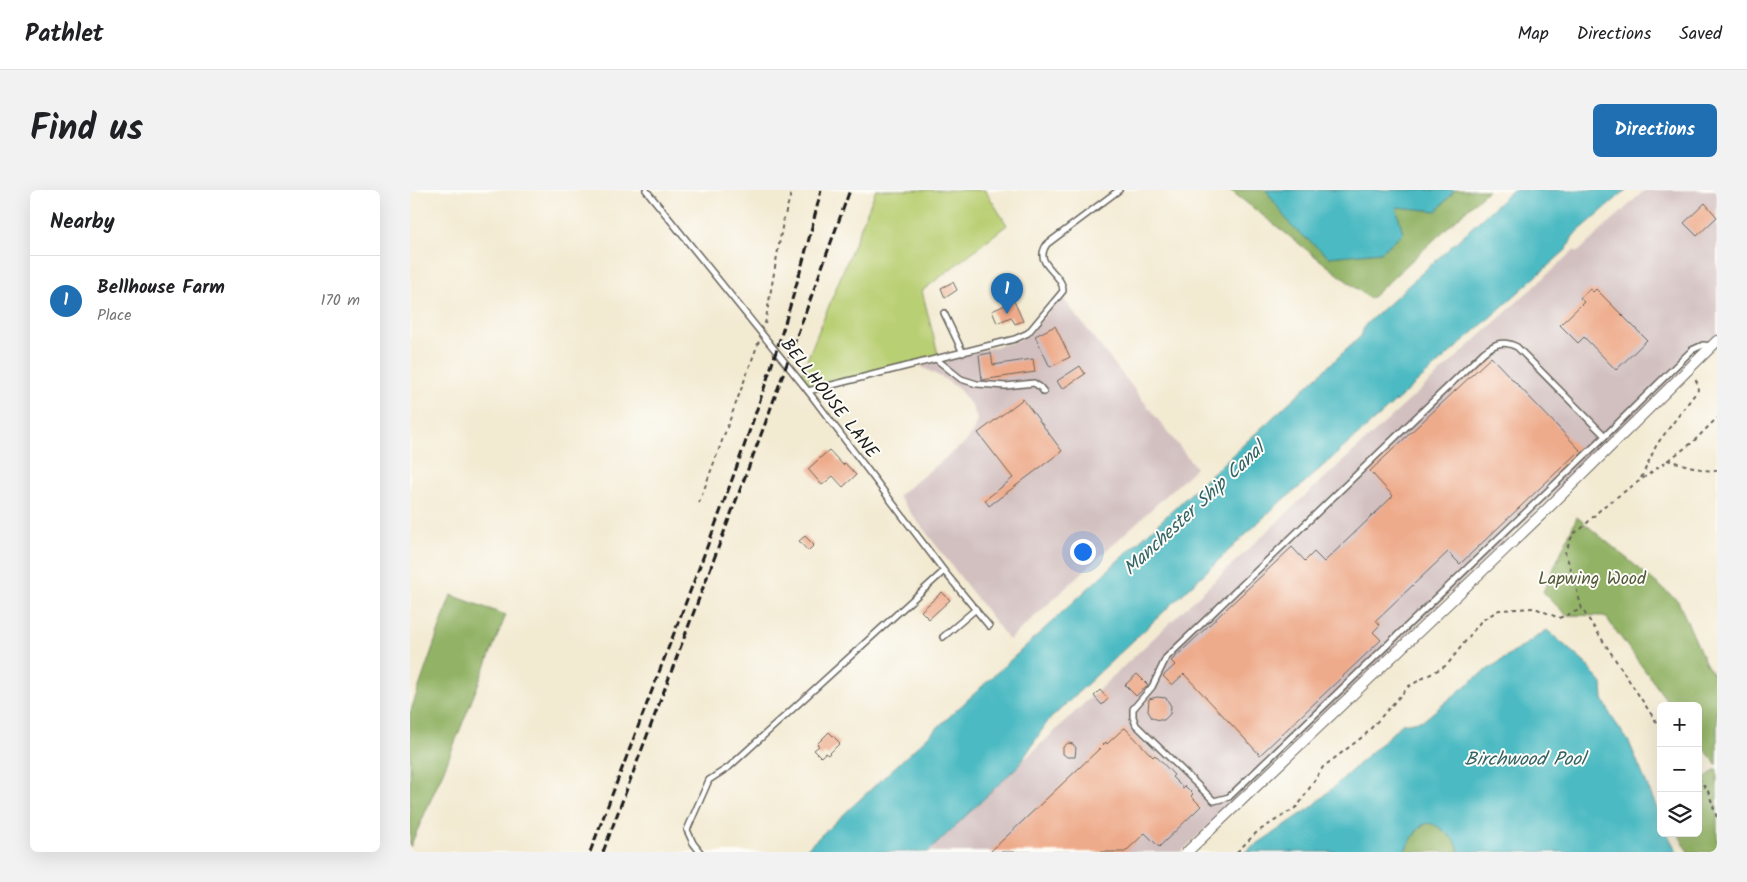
<!DOCTYPE html>
<meta charset="utf-8">
<style>
:root{--surface:#fff;--page:#f2f2f2;--text:#202124;--muted:#757577;--line:#e0e0e0;--accent:#1f6fb2}
body{margin:0;font-family:Kalam,sans-serif;background:var(--page);color:var(--text)}
.controls{position:absolute;right:15px;bottom:15px;display:grid;overflow:hidden;border-radius:8px;box-shadow:0 5px 20px #0002}
.controls button{width:45px;height:45px;display:grid;place-items:center;padding:0;border:0;border-bottom:1px solid var(--line);background:var(--surface);color:var(--text);font:25px sans-serif}
.you{position:absolute;left:672px;top:361px;width:18px;height:18px;margin:-12px;border:4px solid #fff;border-radius:50%;background:#1a73e8;box-shadow:0 0 0 8px #1a73e833}
.badge{display:grid;place-items:center;width:32px;height:32px;border-radius:50%;background:var(--accent);color:#fff;font-size:16px;font-weight:700}
.pin{position:absolute;translate:-50% -41px;filter:drop-shadow(0 1px 2px #0008)}
.pin::after{content:'';position:absolute;top:26px;width:18px;height:15px;background:inherit;clip-path:polygon(0 0,100% 0,50% 100%)}
.list{margin:0;padding:0;list-style:none}
h2{display:flex;justify-content:space-between;align-items:center;height:65px;margin:0;padding:0 20px;font-size:21px}
h2 small{font-size:16px;font-weight:400;color:var(--muted)}
.list li{display:grid;grid-template-columns:32px 1fr auto;gap:15px;align-items:center;box-sizing:border-box;height:90px;padding:0 20px;border-top:1px solid var(--line)}
.list b{display:block;font-size:19px;white-space:nowrap}
.list p{margin:0;font-size:16px;white-space:nowrap;color:var(--muted)}
.list em{font-size:16px;font-style:normal;color:var(--muted)}
.icon{flex:none;width:28px;height:28px;fill:none;stroke:currentColor;stroke-width:2;stroke-linecap:round;stroke-linejoin:round}
.map{position:relative;flex:none;width:1307px;height:662px;overflow:hidden;border-radius:8px}
header{display:flex;align-items:center;gap:30px;box-sizing:border-box;height:70px;padding:0 25px;background:var(--surface);border-bottom:1px solid var(--line)}
header strong{font-size:24px}
nav{display:flex;gap:28px;margin-inline-start:auto;font-size:18px}
.intro{display:flex;align-items:center;justify-content:space-between;box-sizing:border-box;height:120px;padding:0 30px}
h1{margin:0;font-size:35px}
.button{padding:12px 22px;border-radius:8px;background:var(--accent);color:#fff;font-size:18px;font-weight:700}
main{display:flex;gap:30px;padding:0 30px}
aside{flex:1;background:var(--surface);border-radius:8px;box-shadow:0 5px 20px #0002}
.map>svg:first-child{display:block}
.industrial{fill:#d2bfc0}
.green{fill:#b9cf73;stroke:#6a7648}
.forest{fill:#92b265;stroke:#576740}
.water{fill:#4bbac2;stroke:#346b6f}
.building{fill:#eeab8b}
.lines{fill:none;stroke-linecap:round;stroke-linejoin:round}
.lane-casing{stroke:#67645c;stroke-width:8}
.street-casing{stroke:#67645c;stroke-width:12}
.path{stroke:#67645c;stroke-width:2;stroke-dasharray:4 4;stroke-linecap:butt}
.lane{stroke:#fff;stroke-width:5}
.street{stroke:#fff;stroke-width:10}
.rail{stroke:#1c1c1c;stroke-width:3;stroke-dasharray:8 4;stroke-linecap:butt}
.labels{text-anchor:middle;stroke-width:4;stroke-linejoin:round;paint-order:stroke}
.street-label{font-size:18px;fill:#1c1c1c;stroke:#fdfcf7}
.park-label{font-size:18px;fill:#535b3a;stroke:#fdfcf7}
.water-label{font-size:19px;font-style:italic;fill:#316367;stroke:#fdfcf7}
</style>
<header>
<strong>Pathlet</strong>
<nav><a>Map</a><a>Directions</a><a>Saved</a></nav>
</header>
<div class="intro"><h1>Find us</h1><a class="button">Directions</a></div>
<main>
<aside>
<h2>Nearby<small></small></h2>
<ul class="list">
<li><span class="badge">1</span><div><b>Bellhouse Farm</b><p>Place</p></div><em>170 m</em></li>
</ul>
</aside>
<div class="map">
<svg width="1307" height="662" viewBox="0 0 1307 662">
<rect width="100%" height="100%" fill="#fdfcf7"/>
<filter id="ink" filterUnits="userSpaceOnUse"><feTurbulence type="fractalNoise" baseFrequency=".02" numOctaves="2"/><feDisplacementMap in="SourceGraphic" scale="10" xChannelSelector="R" yChannelSelector="G"/><feConvolveMatrix kernelMatrix="1 2 1 2 8 2 1 2 1" color-interpolation-filters="sRGB"/></filter>
<filter id="wash" filterUnits="userSpaceOnUse"><feTurbulence type="fractalNoise" baseFrequency=".0096" numOctaves="4" result="noise"/><feDisplacementMap in="SourceGraphic" scale="20" xChannelSelector="R" yChannelSelector="G"/><feGaussianBlur stdDeviation="1.12" result="paint"/><feColorMatrix in="noise" values="0 0 0 0 0 0 0 0 0 0 0 0 0 0 0 0 0 1.4 0 .05"/><feComposite in="paint" operator="in"/></filter>
<g filter="url(#wash)">
<rect width="100%" height="100%" fill="#f3ead2"/>
<g class="industrial">
<polygon points="1235,0 1307,0 1307,147 771,662 516,662 897,304 1164,60 1168,62"/>
<polygon points="651,106 786,278 599,450 488,306 556,252 564,240 567,229 562,216 549,199 533,188 510,176 604,152 619,145"/>
</g>
<polygon class="green" points="466,0 575,0 597,35 512,101 529,168 399,199 390,187"/>
<g class="forest">
<polygon points="820,0 1078,0 960,109"/>
<polygon points="1167,327 1268,411 1296,474 1307,489 1307,575 1288,551 1288,516 1261,516 1195,426 1156,425 1133,402"/>
<polygon points="41,405 96,425 33,582 0,657 0,523"/>
<polygon points="1307,578 1307,662 1278,662 1268,643 1288,643 1288,594"/>
<path d="M1021 632C1033 638 1047 648 1049 662H994C1001 651 1007 635 1021 632Z"/>
</g>
<g class="water">
<polygon points="856,0 1044,0 1044,1 1027,21 986,17 993,43 971,62 919,67 881,36"/>
<polygon points="1103,0 1216,0 1163,46 1157,59 886,300 868,314 638,531 609,575 518,662 393,662 951,146 955,135"/>
<path d="M1137 440 1175 473 1192 494 1193 509 1201 526 1219 552 1251 628V643H1257L1267 662H1049C1048 653 1043 649 1036 643 1012 621 1007 641 994 662H835L902 617 992 534 1014 530 1065 488Z"/>
</g>
<g id="blocks">
<g class="building">
<polygon points="1295,13 1307,27 1287,46 1274,33"/>
<polygon points="543,92 547,100 535,108 531,98"/>
<polygon points="1180,99 1183,102 1186,99 1237,150 1206,180 1174,147 1168,153 1150,135 1174,112 1170,108"/>
<polygon points="604,111 613,131 605,134 601,127 587,133 582,121"/>
<polygon points="645,136 660,167 640,177 625,146"/>
<polygon points="581,163 583,175 623,169 625,182 572,190 569,165"/>
<polygon points="1081,167 1170,260 1050,374 1038,362 966,430 970,435 963,442 971,450 850,565 774,484 762,495 753,486 765,475 761,471 882,357 895,371 904,362 914,372 983,306 960,281"/>
<polygon points="670,176 675,184 652,199 647,191"/>
<polygon points="613,209 652,261 579,316 575,310 603,288 568,243"/>
<polygon points="419,260 433,275 435,273 446,285 433,297 423,286 412,295 398,279"/>
<polygon points="395,346 404,355 398,361 389,351"/>
<polygon points="532,402 540,410 519,429 511,421"/>
<polygon points="727,484 738,495 726,506 715,495"/>
<polygon points="690,500 698,509 692,515 684,506"/>
<polygon points="747,507 756,508 761,516 760,524 754,530 750,530 742,528 738,521 739,509"/>
<polygon points="715,538 743,567 745,565 764,585 762,587 773,598 775,596 783,604 781,606 791,616 749,657 735,643 715,662 580,662 686,562 696,552 697,554 713,539"/>
<polygon points="419,542 430,553 418,565 415,563 411,567 404,560 409,556 407,554"/>
<polygon points="658,553 663,554 666,558 665,567 657,567 653,564 653,557"/>
</g>
</g>
</g>
<g filter="url(#ink)">
<use href="#blocks" fill-opacity="0" stroke="#67645c" stroke-width="1"/>
<g class="lines">
<g class="lane-casing">
<g id="lane">
<polyline points="236,0 398,201 534,381 579,436"/>
<polyline points="534,123 553,163"/>
<polyline points="526,169 551,189 567,194 596,196 624,193 630,197 634,202"/>
<path d="M398 201 605 149 618 143 653 101C653 82 622 75 637 54L709 0"/>
<path d="M1195 246 1107 157C1094 150 1086 153 1074 162L756 468 742 497 723 519V527L726 535 804 611 819 607 1195 246 1282 160 1293 155 1303 156"/>
<polyline points="533,447 566,419"/>
<polyline points="290,662 283,653 277,640 299,590 319,577 534,381"/>
</g>
</g>
<g class="street-casing">
<polyline id="street" points="777,662 1132,324 1307,151"/>
</g>
<g class="path">
<polyline points="355,134 373,32 382,0"/>
<polyline points="1257,270 1294,280 1307,281"/>
<polyline points="1231,288 1247,254 1288,200 1287,192 1283,187"/>
<polyline points="289,313 349,151"/>
<polyline points="1251,539 1172,419 1160,376 1155,363 1163,344 1172,338 1193,317 1282,253 1307,228"/>
<polyline points="1288,588 1298,601 1307,628"/>
<polyline points="827,662 847,642 888,616 913,577 955,545 999,496 1037,475 1071,431 1089,420 1125,418 1149,428 1172,419"/>
</g>
<use href="#lane" class="lane"/>
<use href="#street" class="street"/>
<g class="rail">
<path d="M180 662C207 592 234 521 261 451 318 303 375 155 411 0"/>
<polyline points="193,662 355,234 440,0"/>
</g>
</g>
</g>
<g class="labels">
<g class="street-label">
<text transform="translate(420 208) rotate(52)" y="6">BELLHOUSE LANE</text>
</g>
<g class="park-label">
<text x="1182" y="394">Lapwing Wood</text>
</g>
<g class="water-label">
<text transform="translate(783 318) rotate(-43)" y="7">Manchester Ship Canal</text>
<text x="1115" y="575">Birchwood Pool</text>
</g>
</g>
</svg>
<div class="controls">
<button>+</button>
<button>−</button>
<button><svg class="icon" aria-label="layers" viewBox="0 0 24 24"><path d="M12 4l9 5-9 5-9-5zM3 14l9 5 9-5"/></svg></button>
</div>
<div class="you"></div>
<div class="pin badge" style="left:597px;top:124px">1</div>
</div>
</main>
